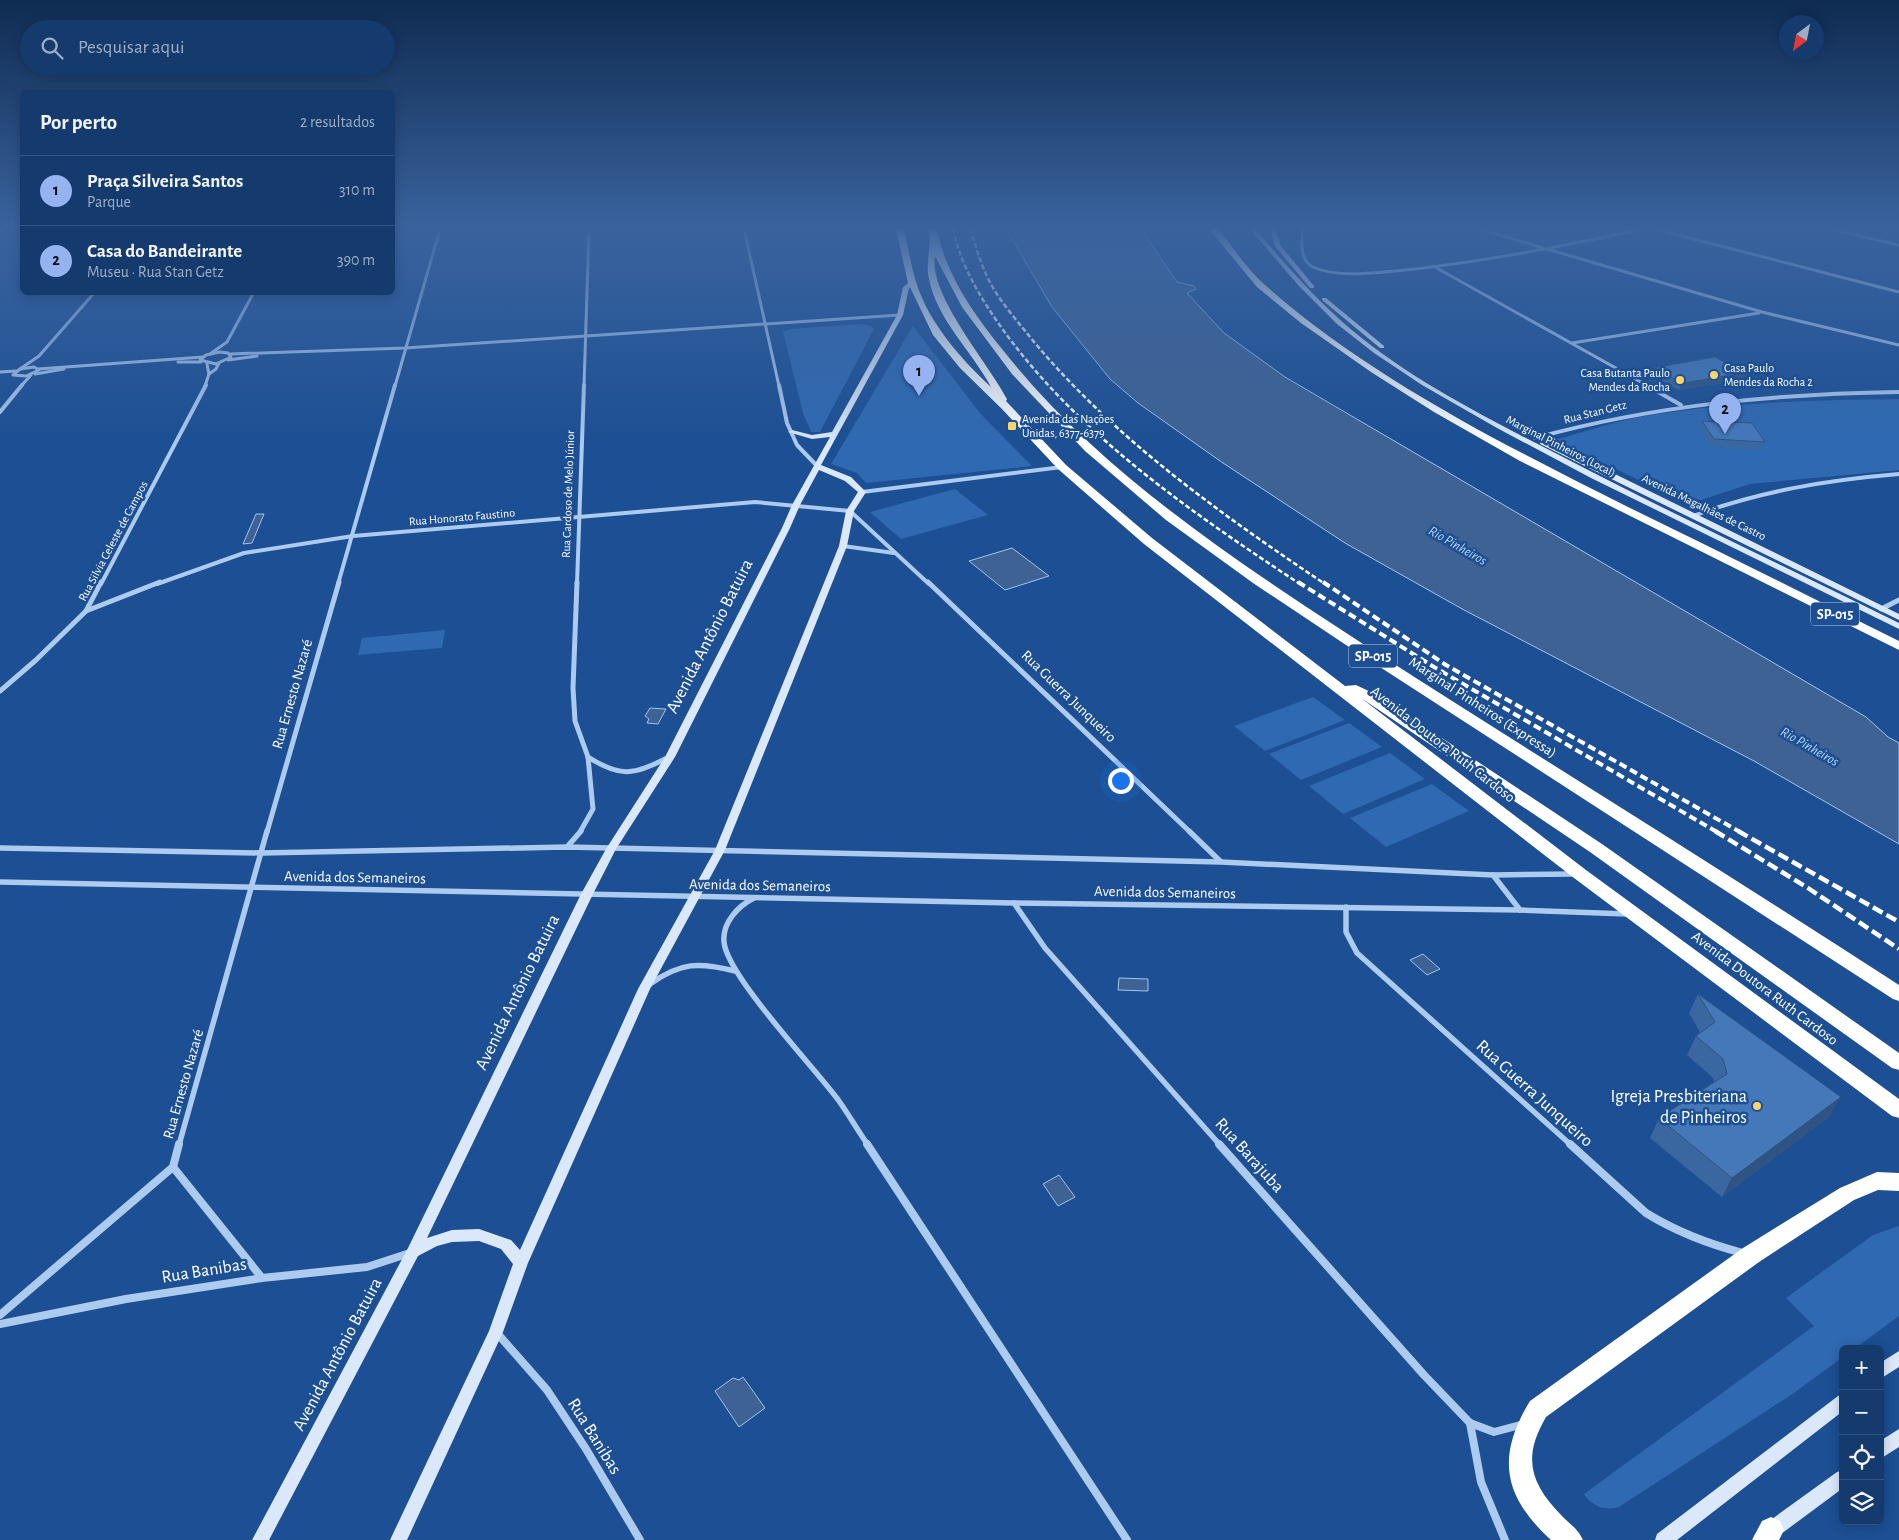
<!DOCTYPE html>
<html lang="pt">
<meta charset="utf-8">
<style>
:root{--surface:#153b6e;--page:#1e4273;--text:#f1f3f6;--muted:#9dadc2;--line:#345581;--accent:#95b2f1}
body{margin:0;font-family:"Alegreya Sans",sans-serif;background:var(--page);color:var(--text)}
.controls{position:absolute;right:15px;bottom:15px;display:grid;overflow:hidden;border-radius:8px;box-shadow:0 2px 12px #0003}
.controls button{width:45px;height:45px;display:grid;place-items:center;padding:0;border:0;border-bottom:1px solid var(--line);background:var(--surface);color:var(--text);font:25px sans-serif}
.compass{position:absolute;left:1779px;top:15px;width:45px;height:45px;border-radius:50%;background:var(--surface);box-shadow:0 2px 12px #0003;rotate:212deg}
.you{position:absolute;left:1120px;top:780px;width:18px;height:18px;margin:-12px;border:4px solid #fff;border-radius:50%;background:#1a73e8;box-shadow:0 0 0 8px #1a73e833}
.badge{display:grid;place-items:center;width:32px;height:32px;border-radius:50%;background:var(--accent);color:#111;font-size:16px;font-weight:700}
.pin{position:absolute;translate:-50% -41px;filter:drop-shadow(0 1px 2px #0008)}
.pin::after{content:'';position:absolute;top:26px;width:18px;height:15px;background:inherit;clip-path:polygon(0 0,100% 0,50% 100%)}
.list{margin:0;padding:0;list-style:none}
h2{display:flex;justify-content:space-between;align-items:center;height:65px;margin:0;padding:0 20px;font-size:21px}
h2 small{font-size:16px;font-weight:400;color:var(--muted)}
.list li{display:grid;grid-template-columns:32px 1fr auto;gap:15px;align-items:center;box-sizing:border-box;height:70px;padding:0 20px;border-top:1px solid var(--line)}
.list b{display:block;font-size:19px;white-space:nowrap}
.list p{margin:0;font-size:16px;white-space:nowrap;color:var(--muted)}
.list em{font-size:16px;font-style:normal;color:var(--muted)}
.icon{flex:none;width:28px;height:28px;fill:none;stroke:currentColor;stroke-width:2;stroke-linecap:round;stroke-linejoin:round}
.map{position:relative;flex:none;width:1899px;height:1540px;overflow:hidden}
.search{position:absolute;background:var(--surface);box-shadow:0 2px 12px #0003;left:20px;top:20px;width:375px;height:55px;display:flex;align-items:center;gap:12px;box-sizing:border-box;padding:0 18px;border-radius:28px;color:var(--muted);font-size:19px}
.panel{position:absolute;background:var(--surface);box-shadow:0 2px 12px #0003;left:20px;top:90px;width:375px;height:205px;border-radius:8px}
.map>svg:first-child{display:block}
.green{fill:#2f69b1}
.water{fill:#3e6293;stroke:#a0c5f0}
.lines{fill:none;stroke-linecap:round;stroke-linejoin:round}
.street-far4{stroke:#adcaef;stroke-width:3}
.street-far3{stroke:#adcaef;stroke-width:4}
.street-far2{stroke:#adcaef;stroke-width:5}
.street-far1{stroke:#adcaef;stroke-width:5.5}
.street{stroke:#adcaef;stroke-width:8}
.secondary{fill:#dae8fa;fill-rule:evenodd}
.highway{fill:#fff;fill-rule:evenodd}
.rail-far2{stroke:#fff;stroke-width:2.5;stroke-dasharray:5 2.5;stroke-linecap:butt}
.rail-far1{stroke:#fff;stroke-width:4;stroke-dasharray:8 4;stroke-linecap:butt}
.rail{stroke:#fff;stroke-width:4.5;stroke-dasharray:11 4.5;stroke-linecap:butt}
.wall{fill:#3a679f}
.shaded-wall{fill:#305482}
.building{fill:#4478b9;stroke:#305482}
.poi-dot{fill:#ffd56b;stroke:#1c4f93;stroke-width:2}
.labels{text-anchor:middle;stroke-width:5;stroke-linejoin:round;paint-order:stroke}
.far-poi-label{font-size:12px;fill:#fff;stroke:#1c4f93;text-anchor:start}
.far-street-label{font-size:12px;fill:#fff;stroke:#1c4f93}
.far-water-label{font-size:14px;font-style:italic;fill:#b9d4f5;stroke:#1c4f93}
.shield{fill:#1c4f93;stroke:#bbcadf;stroke-width:1}
.shield-label{font-size:14px;font-weight:bold;fill:#fff}
.street-label{font-size:15px;fill:#fff;stroke:#1c4f93}
.near-street-label{font-size:18px;fill:#fff;stroke:#1c4f93}
.near-poi-label{font-size:18px;fill:#fff;stroke:#1c4f93;text-anchor:end}
</style>
<div class="map">
<svg width="1899" height="1540" viewBox="0 0 1899 1540">
<rect width="100%" height="100%" fill="#1c4f93"/>
<g class="green">
<polygon points="861,324 871,326 874,329 820,432 811,432 803,413 783,332 791,329"/>
<polygon points="913,326 979,412 1032,466 866,483 857,473 831,464"/>
<path d="M1899 399V470L1750 484 1689 504 1555 440C1587 431 1619 420 1651 415 1733 402 1816 400 1899 399Z"/>
<polygon points="955,489 988,515 901,539 870,512"/>
<polygon points="445,630 442,648 358,655 362,638"/>
<polygon points="1313,697 1345,720 1265,751 1234,726"/>
<polygon points="1349,723 1382,747 1301,780 1269,754"/>
<polygon points="1390,753 1425,779 1343,814 1309,786"/>
<polygon points="1432,784 1469,811 1386,847 1350,818"/>
<path d="M1899 1226V1316L1854 1349H1843V1357L1794 1393 1619 1507C1605 1512 1591 1505 1584 1494L1814 1326 1786 1298 1873 1235Z"/>
</g>
<g class="water">
<polygon points="1006,229 1141,229 1177,282 1194,286 1196,289 1187,293 1224,333 1285,377 1866,717 1888,737 1899,743 1899,844 1754,761 1464,610 1345,543 1223,463 1138,403 1110,379 1052,307"/>
<polygon points="256,514 264,514 252,543 243,544"/>
<polygon points="1012,548 1049,576 1005,590 969,561"/>
<polygon points="650,708 666,709 658,724 647,723 649,719 645,716"/>
<polygon points="1423,954 1440,969 1427,975 1410,960"/>
<polygon points="1119,978 1148,979 1148,991 1118,990"/>
<polygon points="1059,1175 1075,1197 1058,1206 1043,1184"/>
<polygon points="743,1377 765,1408 739,1427 715,1391 733,1378 739,1380"/>
</g>
<g class="lines">
<g class="street-far4">
<polyline points="744,229 779,386"/>
<path d="M1303 229C1301 241 1299 260 1313 267 1337 278 1371 273 1396 271 1479 263 1562 246 1644 229"/>
<polyline points="1479,229 1762,312 1899,345"/>
<polyline points="1655,229 1899,292"/>
<polyline points="1831,229 1899,245"/>
<polyline points="0,232 2,229"/>
<polyline points="1433,266 1648,386"/>
<polyline points="1572,343 1759,313"/>
<polygon points="220,352 228,353 231,357 216,364 200,360 206,355"/>
<polyline points="210,354 227,342 254,292"/>
<polyline points="230,354 405,348 900,315"/>
<polyline points="228,360 257,356"/>
<polyline points="178,362 201,362"/>
<polygon points="34,367 39,370 26,376 13,375 20,369"/>
<polyline points="20,369 39,356 95,292"/>
<polyline points="38,369 203,357"/>
<polyline points="0,372 16,371"/>
<polyline points="35,374 64,369"/>
<polyline points="209,374 216,369 219,363"/>
<polyline points="21,386 31,375"/>
<polyline points="205,386 209,374 207,364"/>
<polyline points="395,386 440,229"/>
<polyline points="584,386 589,229"/>
</g>
<g class="street-far3">
<polyline points="779,385 787,423 797,445 817,466"/>
<polyline points="1646,385 1681,405"/>
<polyline points="0,412 22,385"/>
<path d="M1535 438C1656 405 1774 394 1899 392"/>
<polyline points="862,492 1062,467"/>
<path d="M1693 516C1760 491 1828 480 1899 474"/>
<polyline points="843,546 894,553"/>
<polyline points="101,584 206,385"/>
<polyline points="157,584 244,553 353,536 755,502 850,511 929,584"/>
<polyline points="338,584 395,385"/>
<polyline points="577,584 584,385"/>
</g>
<g class="street-far2">
<polyline points="577,582 573,688 575,721 588,757 593,809 580,832"/>
<polyline points="928,582 1190,832"/>
<polyline points="1881,609 1899,600"/>
<polyline points="86,611 160,582"/>
<polyline points="0,691 36,660 86,611 101,582"/>
<path d="M588 757C621 778 633 775 667 758"/>
<polyline points="267,832 339,582"/>
</g>
<g class="street-far1">
<polyline points="1189,831 1220,861"/>
<polyline points="567,847 581,831"/>
<polyline points="0,848 261,853 567,847 1221,862 1493,875 1574,874"/>
<polyline points="1493,875 1520,910"/>
<polyline points="0,882 1014,903 1520,910 1627,914"/>
<path d="M754 898C738 906 722 923 724 942 727 976 815 1068 839 1101 849 1115 858 1131 868 1145"/>
<polyline points="1014,903 1045,948 1220,1145"/>
<polyline points="1346,907 1346,932 1357,953 1571,1145"/>
<path d="M650 984C681 962 699 962 735 971"/>
<polyline points="179,1145 267,831"/>
</g>
<g class="street">
<polyline points="867,1144 1127,1540"/>
<polyline points="1219,1144 1424,1375 1470,1423 1494,1432 1524,1424"/>
<path d="M1570 1144 1646 1213C1677 1232 1708 1244 1743 1253"/>
<polyline points="173,1167 262,1278"/>
<polyline points="0,1315 173,1167 179,1144"/>
<polyline points="0,1324 126,1299 262,1278 367,1267 410,1253"/>
<polyline points="497,1333 547,1390 586,1449 640,1540"/>
<polyline points="1470,1423 1481,1482 1505,1540"/>
</g>
<g class="secondary">
<path d="M1250 229H1255C1286 265 1317 301 1353 331 1416 383 1491 420 1563 457 1674 515 1787 567 1899 623V629L1591 478 1497 428 1422 385 1374 353 1337 324 1298 285Z"/>
<polygon points="1270,229 1275,229 1281,246 1314,286 1314,288 1310,288 1275,246"/>
<path d="M910 282 915 283 909 288 903 315 821 465 851 477 866 492 854 511 847 546 725 850 650 989 528 1263 503 1332 407 1540H390L489 1331 513 1264 501 1249 479 1241 452 1242 437 1246 418 1256 269 1540H252L408 1248 581 894 606 849 665 757 782 528 792 505 830 437 812 439 788 432 792 430 812 435 832 432 897 315 903 287ZM819 470 845 481 858 492 846 511 839 546 715 850 638 989 520 1250 511 1240 479 1229 452 1230 427 1238 593 894 616 849 675 757 790 528 800 505Z"/>
<polygon points="1322,298 1326,298 1384,346 1384,348 1380,348 1322,300"/>
<polygon points="1540,440 1546,440 1899,614 1899,620 1540,444"/>
<polygon points="1899,1351 1899,1367 1880,1379 1880,1363"/>
<polygon points="1843,1394 1843,1411 1677,1540 1655,1540 1657,1534 1838,1396"/>
<polygon points="1899,1429 1899,1447 1880,1459 1880,1441"/>
<polygon points="1843,1470 1843,1488 1773,1540 1753,1540 1755,1534 1765,1524 1837,1472"/>
</g>
<g class="highway">
<path d="M896 229H904C908 247 911 265 916 282 929 323 960 358 991 387 972 351 937 320 929 279 925 261 932 247 929 229H937C946 275 973 313 1002 349 1085 454 1194 532 1305 606 1379 655 1455 703 1531 751 1654 828 1777 906 1899 985V1001L1893 999 1352 649 1253 583 1166 520 1085 451 1012 374 962 307 935 256C928 294 989 364 1007 399L1006 401 1066 465 1152 538 1345 686 1356 685 1377 695 1602 844 1899 1053V1070L1892 1068 1590 852 1361 698 1586 870 1899 1099V1118L1892 1116 1574 878 1144 544 1058 469 1002 409 960 368 933 335 908 283Z"/>
<path d="M1209 229H1218C1233 247 1247 269 1265 285 1369 377 1504 445 1628 507 1719 551 1809 596 1899 641V650L1520 461 1434 412 1371 372 1301 323 1257 287Z"/>
<path d="M1877 1172 1899 1173V1191L1878 1190 1854 1200 1759 1262 1546 1417C1522 1458 1530 1484 1563 1517 1571 1525 1578 1529 1583 1540H1551C1503 1496 1496 1457 1530 1401L1743 1248 1840 1188Z"/>
<polygon points="1771,1517 1780,1521 1784,1530 1779,1540 1752,1540 1762,1521"/>
</g>
<g class="rail-far2">
<path d="M953 229C961 266 980 297 1001 327 1078 435 1191 512 1300 584"/>
<path d="M970 229C975 243 979 258 985 272 995 296 1014 317 1030 337 1111 436 1219 513 1325 584"/>
</g>
<g class="rail-far1">
<polyline points="1298,582 1434,667 1717,832"/>
<polyline points="1323,582 1446,665 1740,832"/>
</g>
<g class="rail">
<polyline points="1715,831 1808,888 1899,949"/>
<polyline points="1738,831 1899,922"/>
</g>
</g>
<g class="wall">
<polygon points="1654,368 1744,373 1742,380 1679,390 1652,375"/>
<polygon points="1702,421 1765,442 1762,450 1711,447 1700,428"/>
<polygon points="1698,994 1829,1117 1722,1197 1650,1138 1659,1118 1714,1082 1713,1078 1687,1055 1696,1036 1700,1032 1689,1013"/>
</g>
<g class="shaded-wall">
<polygon points="1744,373 1742,380 1679,390 1682,383"/>
<polygon points="1841,1097 1829,1117 1722,1197 1732,1178"/>
</g>
<g class="building">
<polygon points="1715,357 1744,373 1682,383 1654,368"/>
<polygon points="1702,421 1752,423 1765,442 1714,439"/>
<polygon points="1698,994 1841,1097 1732,1178 1659,1118 1727,1074 1723,1059 1696,1036 1715,1022"/>
</g>
<linearGradient id="sky" x2="0" y2="1"><stop stop-color="#0f2b51"/><stop offset="0.51" stop-color="#3a639e"/><stop offset="1" stop-color="#3a639e" stop-opacity="0"/></linearGradient>
<rect width="1899" height="445" fill="url(#sky)"/>
<g class="poi-dot">
<circle cx="1714" cy="375" r="5"/>
<circle cx="1680" cy="380" r="5"/>
<rect x="1007" y="421" width="10" height="10" rx="2.5"/>
<circle cx="1757" cy="1106" r="5"/>
</g>
<g class="labels">
<g class="far-poi-label">
<text x="1724" y="372">Casa Paulo<tspan x="1724" dy="14">Mendes da Rocha 2</tspan></text>
<text x="1670" y="377" text-anchor="end">Casa Butanta Paulo<tspan x="1670" dy="14">Mendes da Rocha</tspan></text>
<text x="1022" y="423">Avenida das Nações<tspan x="1022" dy="14">Unidas, 6377-6379</tspan></text>
</g>
<g class="far-street-label">
<text transform="translate(1595 412) rotate(-14)" y="4">Rua Stan Getz</text>
<text transform="translate(1561 446) rotate(27)" y="4">Marginal Pinheiros (Local)</text>
<text transform="translate(568 494) rotate(-88)" y="4">Rua Cardoso de Melo Júnior</text>
<text transform="translate(1704 507) rotate(26)" y="4">Avenida Magalhães de Castro</text>
<text transform="translate(462 517) rotate(-5)" y="4">Rua Honorato Faustino</text>
<text transform="translate(113 541) rotate(-62)" y="4">Rua Silvia Celeste de Campos</text>
</g>
<g class="far-water-label">
<text transform="translate(1458 545) rotate(30)" y="5">Rio Pinheiros</text>
<text transform="translate(1810 746) rotate(30)" y="5">Rio Pinheiros</text>
</g>
<g class="shield">
<rect x="1811" y="602.5" width="48" height="23" rx="4"/>
<rect x="1349" y="644.5" width="48" height="23" rx="4"/>
</g>
<g class="shield-label">
<text x="1835" y="619">SP-015</text>
<text x="1373" y="661">SP-015</text>
</g>
<g class="street-label">
<text transform="translate(292 694) rotate(-74)" y="5">Rua Ernesto Nazaré</text>
<text transform="translate(1069 696) rotate(44)" y="5">Rua Guerra Junqueiro</text>
<text transform="translate(1483 707) rotate(33)" y="5">Marginal Pinheiros (Expressa)</text>
<text transform="translate(1443 744) rotate(38)" y="5">Avenida Doutora Ruth Cardoso</text>
<text transform="translate(355 877) rotate(1)" y="5">Avenida dos Semaneiros</text>
<text transform="translate(760 885) rotate(1)" y="5">Avenida dos Semaneiros</text>
<text transform="translate(1165 892) rotate(1)" y="5">Avenida dos Semaneiros</text>
<text transform="translate(1765 988) rotate(37)" y="5">Avenida Doutora Ruth Cardoso</text>
<text transform="translate(183 1084) rotate(-74)" y="5">Rua Ernesto Nazaré</text>
</g>
<g class="near-street-label">
<text transform="translate(709 636) rotate(-63)" y="6">Avenida Antônio Batuira</text>
<text transform="translate(517 992) rotate(-64)" y="6">Avenida Antônio Batuira</text>
<text transform="translate(1535 1093) rotate(42)" y="6">Rua Guerra Junqueiro</text>
<text transform="translate(1250 1155) rotate(48)" y="6">Rua Barajuba</text>
<text transform="translate(204 1270) rotate(-9)" y="6">Rua Banibas</text>
<text transform="translate(337 1354) rotate(-62)" y="6">Avenida Antônio Batuira</text>
<text transform="translate(595 1436) rotate(58)" y="6">Rua Banibas</text>
</g>
<g class="near-poi-label">
<text x="1747" y="1102">Igreja Presbiteriana<tspan x="1747" dy="21">de Pinheiros</tspan></text>
</g>
</g>
</svg>
<div class="controls">
<button>+</button>
<button>−</button>
<button><svg class="icon" aria-label="locate" viewBox="0 0 24 24"><circle cx="12" cy="12" r="6"/><path d="M12 2v4M12 18v4M2 12h4M18 12h4"/></svg></button>
<button><svg class="icon" aria-label="layers" viewBox="0 0 24 24"><path d="M12 4l9 5-9 5-9-5zM3 14l9 5 9-5"/></svg></button>
</div>
<svg class="compass" viewBox="-18 -18 36 36"><path d="M0-13l5 13h-10z" fill="#e53935"/><path d="M0 13l5-13h-10z" fill="#9dadc2"/></svg>
<div class="you"></div>
<div class="pin badge" style="left:919px;top:396px">1</div>
<div class="pin badge" style="left:1725px;top:434px">2</div>
<div class="search"><svg class="icon" aria-label="search" viewBox="0 0 24 24"><circle cx="10" cy="10" r="6"/><path d="M15 15l6 6"/></svg>Pesquisar aqui</div>
<section class="panel">
<h2>Por perto<small>2 resultados</small></h2>
<ul class="list">
<li><span class="badge">1</span><div><b>Praça Silveira Santos</b><p>Parque</p></div><em>310 m</em></li>
<li><span class="badge">2</span><div><b>Casa do Bandeirante</b><p>Museu · Rua Stan Getz</p></div><em>390 m</em></li>
</ul>
</section>
</div>
